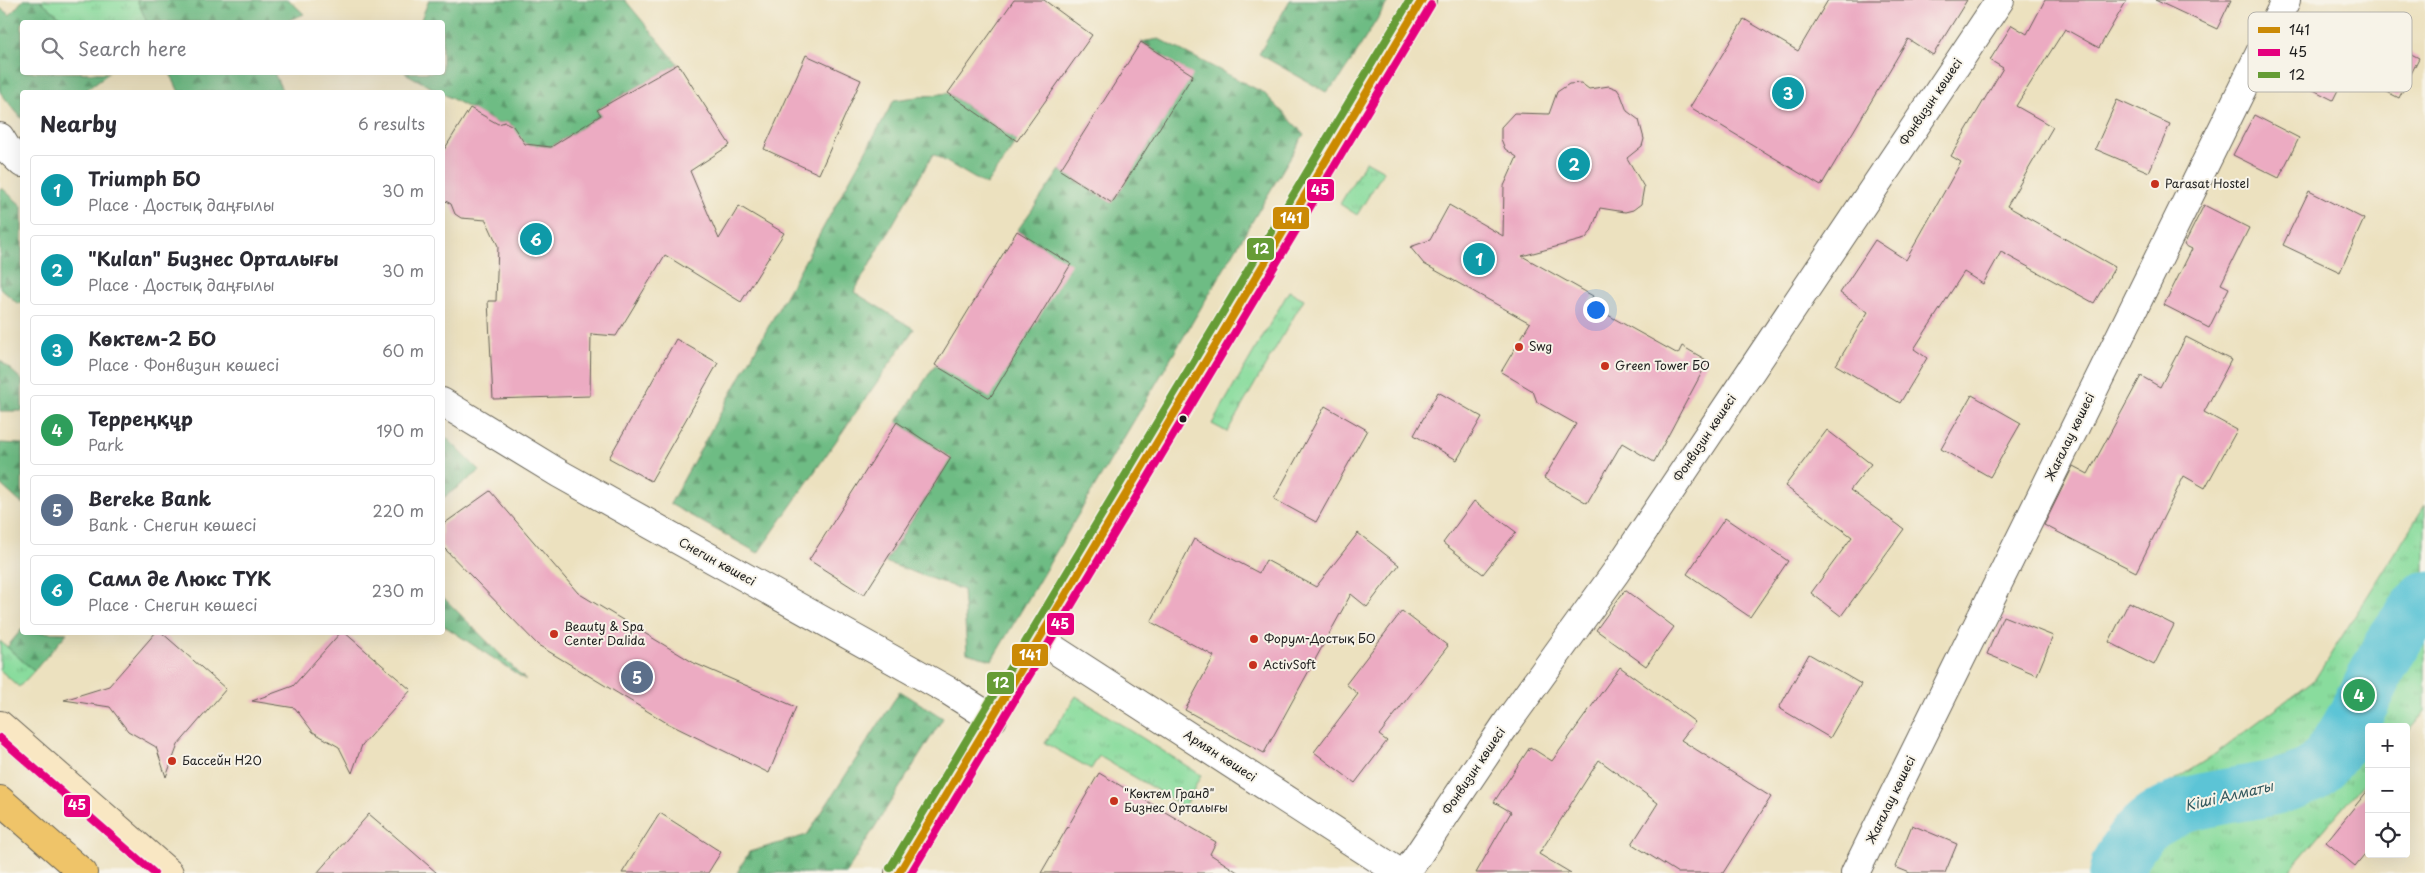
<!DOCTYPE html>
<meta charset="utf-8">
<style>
:root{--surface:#fff;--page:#f2f2f3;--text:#2b2b33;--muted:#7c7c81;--line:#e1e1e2;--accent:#ea580c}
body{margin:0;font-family:"Playpen Sans",sans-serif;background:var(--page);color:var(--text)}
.controls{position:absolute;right:15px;bottom:15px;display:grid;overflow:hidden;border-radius:5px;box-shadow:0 5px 20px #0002}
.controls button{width:45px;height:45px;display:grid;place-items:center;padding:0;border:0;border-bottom:1px solid var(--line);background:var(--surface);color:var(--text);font:25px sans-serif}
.you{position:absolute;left:1595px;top:309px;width:18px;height:18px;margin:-12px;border:4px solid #fff;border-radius:50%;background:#1a73e8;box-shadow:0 0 0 8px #1a73e833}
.badge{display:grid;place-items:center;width:32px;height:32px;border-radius:50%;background:var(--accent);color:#fff;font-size:16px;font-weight:700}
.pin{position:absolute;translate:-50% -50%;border:2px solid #fff;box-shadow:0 1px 5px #0006}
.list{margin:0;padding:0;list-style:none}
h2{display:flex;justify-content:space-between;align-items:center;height:65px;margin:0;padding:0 20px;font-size:21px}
h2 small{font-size:16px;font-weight:400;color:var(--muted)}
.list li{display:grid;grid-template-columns:32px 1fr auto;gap:15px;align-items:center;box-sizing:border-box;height:70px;margin:0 10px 10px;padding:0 10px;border:1px solid var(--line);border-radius:5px}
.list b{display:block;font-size:19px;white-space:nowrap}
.list p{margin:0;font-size:16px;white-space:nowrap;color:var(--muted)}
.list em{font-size:16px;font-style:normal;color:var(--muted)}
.icon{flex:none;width:28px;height:28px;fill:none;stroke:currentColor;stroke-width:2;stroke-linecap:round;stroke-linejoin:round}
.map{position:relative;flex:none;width:2425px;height:873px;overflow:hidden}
.search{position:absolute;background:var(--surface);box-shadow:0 5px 20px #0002;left:20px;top:20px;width:425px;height:55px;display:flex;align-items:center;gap:12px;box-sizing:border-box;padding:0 18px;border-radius:5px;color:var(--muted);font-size:19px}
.panel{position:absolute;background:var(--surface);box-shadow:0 5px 20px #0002;left:20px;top:90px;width:425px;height:545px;border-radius:5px}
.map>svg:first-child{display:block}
.grass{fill:url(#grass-tufts);stroke:#527c5c}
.forest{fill:url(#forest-firs);stroke:#456c50}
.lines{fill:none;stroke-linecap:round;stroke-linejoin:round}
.river{stroke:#5bc4d6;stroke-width:55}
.building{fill:#ecabc2}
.street-casing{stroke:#656155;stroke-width:30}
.secondary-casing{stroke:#656155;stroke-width:30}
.primary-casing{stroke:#656155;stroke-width:30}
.street{stroke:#fff;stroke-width:28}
.secondary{stroke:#f9e7c3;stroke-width:28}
.primary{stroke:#efc469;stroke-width:28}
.bus-1-casing{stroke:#f7f3e8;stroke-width:11}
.bus-2-casing{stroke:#f7f3e8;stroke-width:11}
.bus-3-casing{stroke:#f7f3e8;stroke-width:11}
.bus-1{stroke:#cb8a06;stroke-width:8}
.bus-2{stroke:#e5007d;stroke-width:8}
.bus-3{stroke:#669c35;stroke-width:8}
.poi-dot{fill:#c8321e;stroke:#f7f3e8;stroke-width:2}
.bus-dot{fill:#1c1c1c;stroke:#f7f3e8;stroke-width:2}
.labels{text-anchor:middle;stroke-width:4;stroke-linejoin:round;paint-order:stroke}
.street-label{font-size:12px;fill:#1c1c1c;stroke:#f7f3e8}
.poi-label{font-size:12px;fill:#1c1c1c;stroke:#f7f3e8;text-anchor:start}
.water-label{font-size:14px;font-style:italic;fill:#32575d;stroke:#f7f3e8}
.key{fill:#f7f3e8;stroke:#b5b2ab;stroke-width:1}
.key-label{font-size:14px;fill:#1c1c1c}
.line-badge{stroke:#f7f3e8;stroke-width:2}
.badge-label{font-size:14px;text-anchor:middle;font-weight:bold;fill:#fff}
</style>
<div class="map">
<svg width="2425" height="873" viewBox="0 0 2425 873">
<defs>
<pattern id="grass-tufts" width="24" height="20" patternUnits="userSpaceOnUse" patternTransform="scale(1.25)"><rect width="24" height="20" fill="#89dc9d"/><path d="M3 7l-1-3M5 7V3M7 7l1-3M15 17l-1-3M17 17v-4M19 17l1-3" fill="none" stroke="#76bc87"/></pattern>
<pattern id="forest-firs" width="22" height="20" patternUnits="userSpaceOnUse" patternTransform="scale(1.25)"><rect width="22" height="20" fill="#6ebc84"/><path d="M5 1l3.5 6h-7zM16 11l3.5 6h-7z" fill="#5a986b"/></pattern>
</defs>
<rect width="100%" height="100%" fill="#f7f3e8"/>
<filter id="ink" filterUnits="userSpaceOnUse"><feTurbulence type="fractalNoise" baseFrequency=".02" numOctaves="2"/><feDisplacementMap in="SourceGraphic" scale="10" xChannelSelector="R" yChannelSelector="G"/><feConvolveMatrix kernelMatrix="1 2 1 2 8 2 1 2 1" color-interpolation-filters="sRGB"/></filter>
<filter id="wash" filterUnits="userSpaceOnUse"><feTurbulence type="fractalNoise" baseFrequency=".0096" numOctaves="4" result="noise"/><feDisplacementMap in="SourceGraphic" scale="20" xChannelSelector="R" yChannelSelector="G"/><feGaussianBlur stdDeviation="1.12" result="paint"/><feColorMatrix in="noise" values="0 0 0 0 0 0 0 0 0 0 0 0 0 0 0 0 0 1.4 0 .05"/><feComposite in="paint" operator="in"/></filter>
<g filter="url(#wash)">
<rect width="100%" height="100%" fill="#ece1bf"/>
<g class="grass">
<polygon points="40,0 137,0 147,22 66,22"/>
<polygon points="1366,161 1384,171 1357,215 1340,204"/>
<polygon points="1289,291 1304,299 1227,432 1212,424"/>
<polygon points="2425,505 2425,712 2406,734 2406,727 2369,727 2369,777 2287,873 2096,873 2123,812 2211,757 2315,679"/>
<polygon points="0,641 34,671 19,687 0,670"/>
<polygon points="1076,696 1201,775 1185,807 1099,756 1091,769 1045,743"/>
</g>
<g class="forest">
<polygon points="23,0 40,0 66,22 22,22 22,72 109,73 87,89 90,92 22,92 22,119 0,92 0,8 10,15"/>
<polygon points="137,0 289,0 304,14 284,22 147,22"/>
<polygon points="429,0 625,0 678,64 597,110 601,115 551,147 514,143 517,137 513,126 506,122 498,124 405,73 442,72 442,22 420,22"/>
<polygon points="1290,0 1389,0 1340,79 1326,92 1259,54"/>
<polygon points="1159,39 1264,93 1304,134 992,660 967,653 963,590 885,562 951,458 897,422 935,365 1070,264 1017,231 1060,170 1112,203 1192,75 1141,42"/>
<polygon points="170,73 274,73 283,92 179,92"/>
<polygon points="948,93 1017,141 986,185 933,154 854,292 914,329 758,553 670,504 894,100"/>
<polygon points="2,188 22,206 22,302 18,304 0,288 0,190"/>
<polygon points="0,360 22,380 22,411 0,411"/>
<polygon points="446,437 480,471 443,498 443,440"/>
<polygon points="0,443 22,444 22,504 0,484"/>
<polygon points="443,597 526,680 443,625"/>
<polygon points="22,629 22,632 67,633 34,671 7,647"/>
<polygon points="900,691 943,718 846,873 737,873 749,852 807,835"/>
</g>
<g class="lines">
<path class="river" d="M2116 873C2118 862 2123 855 2129 846 2168 786 2250 804 2308 776 2339 762 2372 679 2389 649 2399 631 2413 615 2425 599"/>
</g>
<g id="blocks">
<g class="building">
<polygon points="1014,0 1044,0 1092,35 1017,141 948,93"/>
<polygon points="1828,0 1967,0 1933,55 1908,39 1821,186 1690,107 1744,19 1798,51"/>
<polygon points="2045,0 2127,0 2099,48 2065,29 2016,106 2053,127 2007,206 2115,267 2094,303 2001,252 1983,284 1964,272 1914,349 1927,358 1900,403 1836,365 1868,312 1840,293 1875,240 1906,260 1961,162 1951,156 2003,68 1990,60 2012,25 2027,34"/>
<polygon points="2155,0 2231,0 2217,29"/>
<polygon points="2374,35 2419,58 2399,98 2354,75"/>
<polygon points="2308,37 2353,60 2333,100 2288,77"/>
<polygon points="1141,42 1193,75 1112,203 1060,170"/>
<polygon points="806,55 861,80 819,174 764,149"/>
<polygon points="678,64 730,145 690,171 719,239 739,206 784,233 741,302 665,255 616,336 591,334 590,396 493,399 488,301 496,301 498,246 486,220 461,218 455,214 451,204 442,199 442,153 470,108 498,124 505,122 513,126 525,144 551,147 601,115 597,110"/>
<polygon points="1581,83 1589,89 1609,86 1617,89 1621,95 1627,111 1639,120 1644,139 1642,146 1627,158 1644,187 1641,204 1633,210 1625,212 1600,208 1591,232 1585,239 1522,256 1593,296 1588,304 1678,354 1682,346 1708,361 1654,462 1622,443 1587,503 1544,478 1576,424 1537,402 1533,391 1501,372 1530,323 1424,264 1410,247 1430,240 1449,205 1503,236 1504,186 1517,157 1505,149 1501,139 1501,127 1514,113 1549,114 1557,92 1569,84"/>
<polygon points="2117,100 2170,124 2149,172 2095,149"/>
<polygon points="2254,115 2299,138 2279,178 2233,155"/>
<polygon points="2309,191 2364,219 2340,272 2283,245"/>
<polygon points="2204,205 2249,228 2221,284 2229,288 2209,328 2164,305 2192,249 2184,245"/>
<polygon points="1017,231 1071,264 990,398 935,365"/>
<polygon points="2186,337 2231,360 2204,412 2237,430 2205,488 2184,476 2136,572 2044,525 2073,466 2088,474 2141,376 2160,387"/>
<polygon points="676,339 718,363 651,481 609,458"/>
<polygon points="1438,392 1482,417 1457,460 1414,435"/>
<polygon points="1972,395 2021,423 1990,477 1941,449"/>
<polygon points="1325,406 1367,430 1316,522 1274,499"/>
<polygon points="897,422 951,458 864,595 809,560"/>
<polygon points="1827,430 1871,464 1850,490 1904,529 1841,616 1811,593 1852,537 1785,486"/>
<polygon points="490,491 578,593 694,663 796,707 769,773 667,723 538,645 442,546 442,525"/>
<polygon points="1474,501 1516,532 1483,574 1443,543"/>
<polygon points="1725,518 1788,561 1750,617 1687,574"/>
<polygon points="1358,533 1399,565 1367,607 1351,594 1264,753 1185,710 1214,656 1151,622 1194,539 1259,573 1266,560 1316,587"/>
<polygon points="1625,590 1674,627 1646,666 1596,630"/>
<polygon points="2129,602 2174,625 2154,665 2109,642"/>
<polygon points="1402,611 1448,646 1379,735 1387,741 1355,783 1314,752 1358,694 1346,684"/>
<polygon points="2003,616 2053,636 2037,675 1987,654"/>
<polygon points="156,632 161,632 226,689 178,745 166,777 156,747 128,731 110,707 64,700 109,686"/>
<polygon points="341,632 344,632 411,690 362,745 352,773 339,747 313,732 295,708 252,701 293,686"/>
<polygon points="1809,654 1861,684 1830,738 1779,708"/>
<polygon points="1620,667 1695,722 1681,740 1771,797 1723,873 1678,873 1632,844 1658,803 1599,760 1539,854 1571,873 1476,873 1511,812 1494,802 1530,747 1552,761"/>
<polygon points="1099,773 1216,842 1210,854 1239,873 1041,873"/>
<polygon points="2369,789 2369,849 2355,866 2326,842"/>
<polygon points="660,813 721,852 708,873 622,873"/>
<polygon points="369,814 404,844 437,873 317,873"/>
<polygon points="1912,825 1957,844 1945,873 1910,873 1895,867"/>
</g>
</g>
</g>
<g filter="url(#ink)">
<use href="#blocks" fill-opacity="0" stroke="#656155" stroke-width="1"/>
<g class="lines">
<g class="street-casing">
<g id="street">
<polyline points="0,137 8,150 22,163"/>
<polyline points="442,402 560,474 949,691 993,719"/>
<polyline points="1040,640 1400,873"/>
<polyline points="1406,873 1507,723 1616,572 2000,0"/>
<polyline points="1855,873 2286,0"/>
</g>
</g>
<g class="secondary-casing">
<g id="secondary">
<polyline points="0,725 169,873"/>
<polyline points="899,873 1422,0"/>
</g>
</g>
<g class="primary-casing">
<polyline id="primary" points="0,800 83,873"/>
</g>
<use href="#street" class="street"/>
<use href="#secondary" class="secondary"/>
<use href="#primary" class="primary"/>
<g class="bus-1-casing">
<polyline id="bus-1" points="899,873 1422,0"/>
</g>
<g class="bus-2-casing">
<g id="bus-2">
<polyline points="0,738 154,873"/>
<polyline points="911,873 1431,5"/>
</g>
</g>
<g class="bus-3-casing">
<polyline id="bus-3" points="890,868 1410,0"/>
</g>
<use href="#bus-1" class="bus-1"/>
<use href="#bus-2" class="bus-2"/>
<use href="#bus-3" class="bus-3"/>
</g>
</g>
<g class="poi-dot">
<circle cx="2155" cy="184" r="5"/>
<circle cx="1519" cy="347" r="5"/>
<circle cx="1605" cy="366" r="5"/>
<circle cx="554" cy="634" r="5"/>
<circle cx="1254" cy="639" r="5"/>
<circle cx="1253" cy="665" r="5"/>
<circle cx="172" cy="761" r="5"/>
<circle cx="1114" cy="801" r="5"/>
</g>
<circle class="bus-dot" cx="1183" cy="419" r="4.5"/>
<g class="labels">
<g class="street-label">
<text transform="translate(1931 102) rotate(-56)" y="4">Фонвизин көшесі</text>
<text transform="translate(2070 437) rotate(-64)" y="4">Жағалау көшесі</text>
<text transform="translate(1705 438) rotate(-56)" y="4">Фонвизин көшесі</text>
<text transform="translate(717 562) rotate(29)" y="4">Снегин көшесі</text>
<text transform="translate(1220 756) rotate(33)" y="4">Армян көшесі</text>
<text transform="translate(1474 771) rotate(-56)" y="4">Фонвизин көшесі</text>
<text transform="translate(1891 800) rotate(-64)" y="4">Жағалау көшесі</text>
</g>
<g class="poi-label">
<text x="2165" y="188">Parasat Hostel</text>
<text x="1529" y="351">Swg</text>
<text x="1615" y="370">Green Tower БО</text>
<text x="564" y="631">Beauty &amp; Spa<tspan x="564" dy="14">Center Dalida</tspan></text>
<text x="1264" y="643">Форум-Достық БО</text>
<text x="1263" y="669">ActivSoft</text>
<text x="182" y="765">Бассейн H2O</text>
<text x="1124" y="798">"Көктем Гранд"<tspan x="1124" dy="14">Бизнес Орталығы</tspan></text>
</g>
<g class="water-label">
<text transform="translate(2229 796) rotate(-13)" y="5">Кіші Алматы</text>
</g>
</g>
<rect x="2248" y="12" width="164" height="80" rx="8" class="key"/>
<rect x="2258" y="27" width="22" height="6" fill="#cb8a06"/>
<rect x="2258" y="49" width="22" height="7" fill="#e5007d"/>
<rect x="2258" y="72" width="22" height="6" fill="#669c35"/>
<g class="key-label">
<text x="2289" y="35">141</text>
<text x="2289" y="57">45</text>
<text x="2289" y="80">12</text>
</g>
<g class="line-badge">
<rect x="1306" y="178" width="29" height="24" rx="5" fill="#e5007d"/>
<rect x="1272" y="206" width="38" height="24" rx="5" fill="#cb8a06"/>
<rect x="1246" y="237" width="29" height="24" rx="5" fill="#669c35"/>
<rect x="1046" y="612" width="29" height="24" rx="5" fill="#e5007d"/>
<rect x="1011" y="643" width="38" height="24" rx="5" fill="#cb8a06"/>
<rect x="986" y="671" width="29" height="24" rx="5" fill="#669c35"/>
<rect x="63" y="794" width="28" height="24" rx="5" fill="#e5007d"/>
</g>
<g class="badge-label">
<text x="1320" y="195">45</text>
<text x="1291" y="223">141</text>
<text x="1261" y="254">12</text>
<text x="1060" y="629">45</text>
<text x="1030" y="660">141</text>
<text x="1001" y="688">12</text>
<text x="77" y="810">45</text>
</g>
</svg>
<div class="controls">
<button>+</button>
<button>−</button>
<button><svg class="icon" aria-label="locate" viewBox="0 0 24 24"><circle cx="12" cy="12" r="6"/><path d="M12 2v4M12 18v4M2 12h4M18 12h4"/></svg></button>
</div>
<div class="you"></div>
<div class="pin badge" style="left:1479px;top:259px;background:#0f9aa8">1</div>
<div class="pin badge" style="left:1574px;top:164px;background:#0f9aa8">2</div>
<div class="pin badge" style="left:1788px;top:93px;background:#0f9aa8">3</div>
<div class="pin badge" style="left:2359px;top:695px;background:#2e9e5b">4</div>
<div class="pin badge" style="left:637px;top:677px;background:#5c6f8a">5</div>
<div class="pin badge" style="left:536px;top:239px;background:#0f9aa8">6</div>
<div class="search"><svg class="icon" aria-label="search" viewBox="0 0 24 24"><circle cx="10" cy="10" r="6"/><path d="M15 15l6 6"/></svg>Search here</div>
<section class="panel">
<h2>Nearby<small>6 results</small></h2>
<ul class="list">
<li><span class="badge" style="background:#0f9aa8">1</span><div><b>Triumph БО</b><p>Place · Достық даңғылы</p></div><em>30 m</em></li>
<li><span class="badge" style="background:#0f9aa8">2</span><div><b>&quot;Kulan&quot; Бизнес Орталығы</b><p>Place · Достық даңғылы</p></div><em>30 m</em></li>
<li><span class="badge" style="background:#0f9aa8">3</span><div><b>Көктем-2 БО</b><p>Place · Фонвизин көшесі</p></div><em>60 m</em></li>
<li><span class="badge" style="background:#2e9e5b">4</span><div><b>Терреңқұр</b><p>Park</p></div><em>190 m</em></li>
<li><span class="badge" style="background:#5c6f8a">5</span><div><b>Bereke Bank</b><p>Bank · Снегин көшесі</p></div><em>220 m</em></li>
<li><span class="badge" style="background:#0f9aa8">6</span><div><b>Самл де Люкс ТҮК</b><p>Place · Снегин көшесі</p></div><em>230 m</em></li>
</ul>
</section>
</div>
